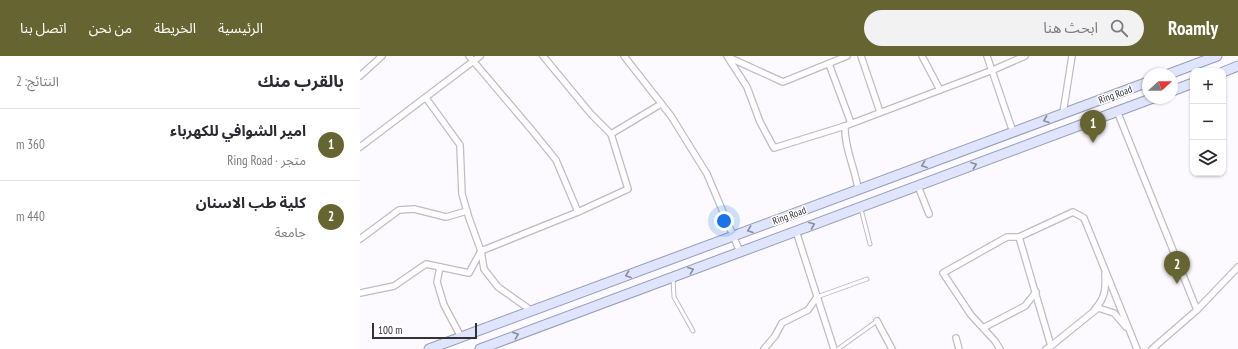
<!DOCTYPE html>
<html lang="ar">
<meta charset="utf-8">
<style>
:root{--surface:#fff;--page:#f2f2f3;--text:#2b2b33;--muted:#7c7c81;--line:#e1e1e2;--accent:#666431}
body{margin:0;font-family:"PT Sans Narrow","Noto Sans Arabic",sans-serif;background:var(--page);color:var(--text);direction:rtl}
.controls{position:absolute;right:12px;top:12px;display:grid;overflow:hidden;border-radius:8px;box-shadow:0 1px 3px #0004}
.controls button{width:36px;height:36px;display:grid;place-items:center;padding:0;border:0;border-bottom:1px solid var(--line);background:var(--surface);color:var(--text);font:20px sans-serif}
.compass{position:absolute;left:782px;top:12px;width:36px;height:36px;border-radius:50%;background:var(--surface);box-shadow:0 1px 3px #0004;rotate:69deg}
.scale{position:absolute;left:12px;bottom:10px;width:105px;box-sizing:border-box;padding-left:4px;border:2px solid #333235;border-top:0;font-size:11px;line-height:14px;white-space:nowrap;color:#333235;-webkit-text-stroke:3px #fff;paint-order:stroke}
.you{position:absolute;left:364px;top:165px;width:14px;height:14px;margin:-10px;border:3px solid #fff;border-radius:50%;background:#1a73e8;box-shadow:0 0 0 6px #1a73e833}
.badge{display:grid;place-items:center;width:26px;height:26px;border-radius:50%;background:var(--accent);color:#fff;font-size:13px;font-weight:700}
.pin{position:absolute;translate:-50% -33px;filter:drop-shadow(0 1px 2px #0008)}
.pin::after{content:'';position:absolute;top:21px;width:14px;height:12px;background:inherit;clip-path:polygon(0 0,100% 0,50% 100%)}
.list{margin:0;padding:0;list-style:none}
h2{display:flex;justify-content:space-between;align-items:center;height:52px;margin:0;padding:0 16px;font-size:17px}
h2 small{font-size:13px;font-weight:400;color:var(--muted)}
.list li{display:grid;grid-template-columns:26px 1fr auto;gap:12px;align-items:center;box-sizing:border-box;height:72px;padding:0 16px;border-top:1px solid var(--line)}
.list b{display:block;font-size:15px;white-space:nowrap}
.list p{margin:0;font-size:13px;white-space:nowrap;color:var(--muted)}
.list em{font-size:13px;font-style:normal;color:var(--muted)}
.icon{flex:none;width:22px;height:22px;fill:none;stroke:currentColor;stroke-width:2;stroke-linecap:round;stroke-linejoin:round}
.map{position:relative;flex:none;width:878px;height:293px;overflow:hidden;direction:ltr}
header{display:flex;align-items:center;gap:24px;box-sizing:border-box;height:56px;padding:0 20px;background:var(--accent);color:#fff}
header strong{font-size:19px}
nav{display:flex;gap:22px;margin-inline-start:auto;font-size:14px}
.search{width:280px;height:36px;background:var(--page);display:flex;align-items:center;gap:10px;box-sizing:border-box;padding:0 14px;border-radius:22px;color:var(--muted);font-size:15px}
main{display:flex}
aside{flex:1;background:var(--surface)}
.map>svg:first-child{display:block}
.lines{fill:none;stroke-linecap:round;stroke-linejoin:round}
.service-casing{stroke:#c0bbc5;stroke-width:5}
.minor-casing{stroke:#c0bbc5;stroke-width:8}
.primary-casing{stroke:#969bb7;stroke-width:11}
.service{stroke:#fff;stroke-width:3}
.minor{stroke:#fff;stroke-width:5.5}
.primary{stroke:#e0e5fe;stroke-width:9}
.oneway{stroke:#8a8c9a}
.labels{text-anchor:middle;stroke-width:3;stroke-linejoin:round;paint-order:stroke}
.street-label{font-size:10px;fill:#333235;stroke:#fff}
</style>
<header>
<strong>Roamly</strong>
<div class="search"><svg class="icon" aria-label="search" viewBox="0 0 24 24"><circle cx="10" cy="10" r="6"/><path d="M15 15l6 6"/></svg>ابحث هنا</div>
<nav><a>الرئيسية</a><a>الخريطة</a><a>من نحن</a><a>اتصل بنا</a></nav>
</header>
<main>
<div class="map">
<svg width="878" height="293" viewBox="0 0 878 293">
<rect width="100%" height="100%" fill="#fcfafe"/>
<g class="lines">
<g class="service-casing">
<g id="service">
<polyline points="501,153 510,188"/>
<polyline points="313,223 314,241 333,275"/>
<polyline points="457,241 507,223"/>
<polyline points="478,293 517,265"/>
</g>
</g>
<g class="minor-casing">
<g id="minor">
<polyline points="183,0 231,58 251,78 301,48"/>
<polyline points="264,0 311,60 347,118 380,196"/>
<polyline points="367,0 387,31 400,66 414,92 485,70 580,34 562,0"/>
<polyline points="501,0 520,56"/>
<polyline points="627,0 653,76"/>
<polyline points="368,1 423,26 487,0"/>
<polyline points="469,8 491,67"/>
<polyline points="0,20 22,0"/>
<polyline points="580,34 633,14 665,0"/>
<polyline points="66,42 100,89 102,138 109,162 121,195 124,213 138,231 172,255"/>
<polyline points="757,55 837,254 792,293"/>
<polyline points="703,57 712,0"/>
<path d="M485 70C484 91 495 112 498 133"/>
<polyline points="0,91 120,0"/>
<polyline points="558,130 569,158"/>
<polyline points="218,156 268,133 251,78"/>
<polyline points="436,175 474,293"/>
<polyline points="0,183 39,154 54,153 86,161 107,155"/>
<polyline points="80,211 77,226 84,249 101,281"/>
<polyline points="0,237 34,230 66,208 109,217 121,195 218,156 196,104 170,72 109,0"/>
<path d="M735 253C745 242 746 233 745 218"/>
<polyline points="837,254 878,211"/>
<polyline points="517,265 532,293"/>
<polyline points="623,272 665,250 676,236"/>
<polyline points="596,282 599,293"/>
<polyline points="691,290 738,252 754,257 766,271"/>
<polyline points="404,293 415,280 422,267 448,254 457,241"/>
<polyline points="640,293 635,285 611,259 583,217 647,181 659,181"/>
<polyline points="686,293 691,290 659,181 713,156 724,162 777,293"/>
</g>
</g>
<g class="primary-casing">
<g id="primary">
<polyline points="863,16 878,10"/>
<polyline points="809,18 857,0"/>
<polyline points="812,35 833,27"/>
<polyline points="69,293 788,26"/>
<polyline points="120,293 793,42"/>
</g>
</g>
<use href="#service" class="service"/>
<use href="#minor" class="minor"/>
<use href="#primary" class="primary"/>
</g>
<defs><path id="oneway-chevron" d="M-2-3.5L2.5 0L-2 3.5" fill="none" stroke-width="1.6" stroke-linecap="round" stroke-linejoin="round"/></defs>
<g class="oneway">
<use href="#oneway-chevron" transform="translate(686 64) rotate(160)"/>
<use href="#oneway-chevron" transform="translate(564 109) rotate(160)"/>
<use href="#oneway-chevron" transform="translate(614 109) rotate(-20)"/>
<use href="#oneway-chevron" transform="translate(452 169) rotate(-21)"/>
<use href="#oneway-chevron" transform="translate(390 174) rotate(160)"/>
<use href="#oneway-chevron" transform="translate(331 214) rotate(-20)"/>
<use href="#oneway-chevron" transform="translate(268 219) rotate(160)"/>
<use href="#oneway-chevron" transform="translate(156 279) rotate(-20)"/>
</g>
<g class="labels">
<g class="street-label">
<text transform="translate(755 38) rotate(-20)" y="4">Ring Road</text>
<text transform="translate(429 159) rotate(-20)" y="4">Ring Road</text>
</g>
</g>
</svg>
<div class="controls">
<button>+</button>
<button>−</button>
<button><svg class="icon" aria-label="layers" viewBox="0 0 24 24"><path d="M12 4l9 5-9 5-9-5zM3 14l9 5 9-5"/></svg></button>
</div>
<svg class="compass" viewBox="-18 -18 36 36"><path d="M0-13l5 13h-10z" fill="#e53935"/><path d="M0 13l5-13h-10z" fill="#7c7c81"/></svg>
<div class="scale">100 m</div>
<div class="you"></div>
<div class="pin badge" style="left:733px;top:87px">1</div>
<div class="pin badge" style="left:817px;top:228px">2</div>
</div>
<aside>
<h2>بالقرب منك<small>النتائج: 2</small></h2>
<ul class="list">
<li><span class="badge">1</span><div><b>امير الشوافي للكهرباء</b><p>متجر · Ring Road</p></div><em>360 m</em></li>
<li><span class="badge">2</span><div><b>كلية طب الاسنان</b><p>جامعة</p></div><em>440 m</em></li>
</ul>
</aside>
</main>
